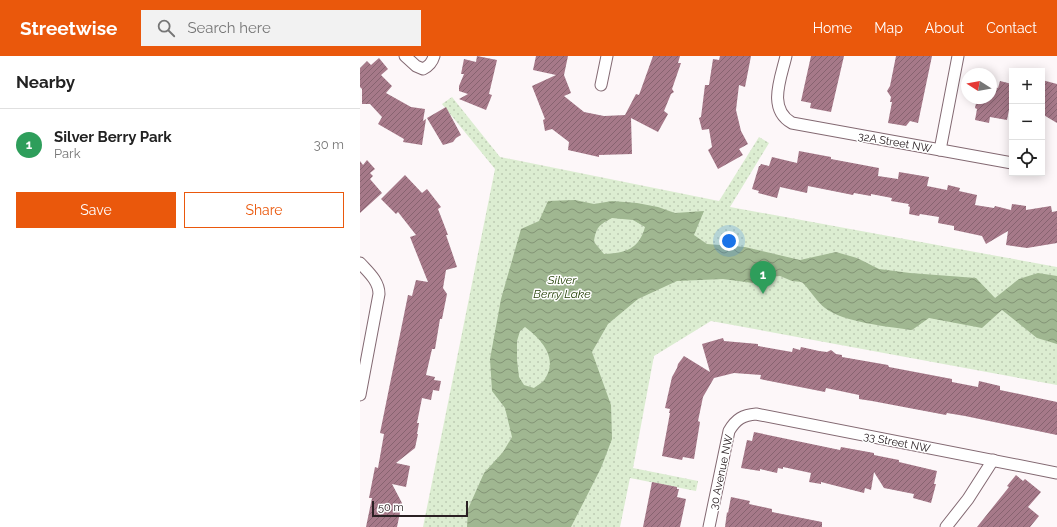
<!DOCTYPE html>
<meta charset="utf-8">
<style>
:root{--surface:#fff;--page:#f2f2f2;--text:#222;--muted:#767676;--line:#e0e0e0;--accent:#ea580c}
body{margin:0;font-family:Raleway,sans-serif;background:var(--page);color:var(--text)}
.controls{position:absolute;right:12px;top:12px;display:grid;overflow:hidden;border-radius:0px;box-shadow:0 2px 10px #0003}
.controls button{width:36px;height:36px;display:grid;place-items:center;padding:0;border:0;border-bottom:1px solid var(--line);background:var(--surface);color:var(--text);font:20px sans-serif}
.compass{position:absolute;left:601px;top:12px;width:36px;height:36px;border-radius:50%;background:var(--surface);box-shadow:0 2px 10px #0003;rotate:281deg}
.scale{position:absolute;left:12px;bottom:10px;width:96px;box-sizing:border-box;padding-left:4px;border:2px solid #2a2023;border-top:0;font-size:11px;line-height:14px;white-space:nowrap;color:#2a2023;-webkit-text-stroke:3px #fff;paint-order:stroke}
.you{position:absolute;left:369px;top:185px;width:14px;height:14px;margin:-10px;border:3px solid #fff;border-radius:50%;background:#1a73e8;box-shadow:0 0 0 6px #1a73e833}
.badge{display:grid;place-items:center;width:26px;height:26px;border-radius:50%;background:var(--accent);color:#fff;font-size:13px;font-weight:700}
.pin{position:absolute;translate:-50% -33px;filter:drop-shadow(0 1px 2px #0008)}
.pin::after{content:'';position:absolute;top:21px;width:14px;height:12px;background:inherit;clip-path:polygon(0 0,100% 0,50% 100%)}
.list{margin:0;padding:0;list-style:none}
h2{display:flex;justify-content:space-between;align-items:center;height:52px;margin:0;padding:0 16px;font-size:17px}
h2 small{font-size:13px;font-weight:400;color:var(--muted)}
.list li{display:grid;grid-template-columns:26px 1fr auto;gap:12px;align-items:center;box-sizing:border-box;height:72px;padding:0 16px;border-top:1px solid var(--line)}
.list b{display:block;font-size:15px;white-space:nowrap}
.list p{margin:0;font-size:13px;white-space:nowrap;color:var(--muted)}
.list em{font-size:13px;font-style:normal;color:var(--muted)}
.actions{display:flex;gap:8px;padding:12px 16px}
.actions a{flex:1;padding:9px 0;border:1px solid var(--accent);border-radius:0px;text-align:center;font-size:14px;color:var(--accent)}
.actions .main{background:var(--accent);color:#fff}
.icon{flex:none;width:22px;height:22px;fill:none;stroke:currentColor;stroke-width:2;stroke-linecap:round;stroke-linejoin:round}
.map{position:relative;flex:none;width:697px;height:471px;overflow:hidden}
header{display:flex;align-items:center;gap:24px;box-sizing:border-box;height:56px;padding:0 20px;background:var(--accent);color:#fff}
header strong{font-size:19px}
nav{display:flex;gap:22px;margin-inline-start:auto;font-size:14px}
.search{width:280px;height:36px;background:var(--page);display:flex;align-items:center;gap:10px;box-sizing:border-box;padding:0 14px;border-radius:0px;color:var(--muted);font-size:15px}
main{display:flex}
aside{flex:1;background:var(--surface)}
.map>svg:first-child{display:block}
.park{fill:url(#park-dots)}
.water{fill:url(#water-waves);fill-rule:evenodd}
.building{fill:url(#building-hatch)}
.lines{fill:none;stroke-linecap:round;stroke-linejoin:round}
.street-casing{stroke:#836972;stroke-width:13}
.street{stroke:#fff;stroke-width:11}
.labels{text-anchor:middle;stroke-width:3;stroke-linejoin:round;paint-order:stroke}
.street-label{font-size:11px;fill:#2a2023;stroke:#fff}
.water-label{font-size:12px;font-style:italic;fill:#264208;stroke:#fff}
</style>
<header>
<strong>Streetwise</strong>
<div class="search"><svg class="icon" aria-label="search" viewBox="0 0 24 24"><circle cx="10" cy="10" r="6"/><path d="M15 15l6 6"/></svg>Search here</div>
<nav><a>Home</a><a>Map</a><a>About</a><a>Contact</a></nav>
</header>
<main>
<aside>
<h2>Nearby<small></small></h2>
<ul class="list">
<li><span class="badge" style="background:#2e9e5b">1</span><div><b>Silver Berry Park</b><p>Park</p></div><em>30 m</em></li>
</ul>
<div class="actions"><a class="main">Save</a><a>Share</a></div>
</aside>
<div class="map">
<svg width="697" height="471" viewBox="0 0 697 471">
<defs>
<pattern id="park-dots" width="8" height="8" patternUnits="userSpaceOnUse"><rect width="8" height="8" fill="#dcedd1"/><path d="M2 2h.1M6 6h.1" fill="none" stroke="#bdcbb3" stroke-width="1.8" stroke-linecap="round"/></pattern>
<pattern id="water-waves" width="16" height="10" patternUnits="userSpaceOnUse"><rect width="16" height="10" fill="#a0b791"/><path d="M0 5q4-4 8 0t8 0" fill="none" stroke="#839476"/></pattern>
<pattern id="building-hatch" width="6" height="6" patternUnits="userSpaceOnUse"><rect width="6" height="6" fill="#a67989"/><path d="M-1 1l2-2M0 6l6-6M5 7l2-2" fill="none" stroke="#876370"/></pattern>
</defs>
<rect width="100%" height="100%" fill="#fdf7f9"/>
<polygon class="park" points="92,41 140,101 359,145 399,81 409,87 370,151 697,211 697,329 351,265 294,300 273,412 338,425 336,435 270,422 260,471 63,471 135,113 82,48"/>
<path class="water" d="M215 144 234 148 252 145 277 147 298 151 315 157 344 155 334 179 347 188 385 191 440 204 476 196 497 202 519 213 550 217 616 222 635 242 659 223 678 217 697 220V288L677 282 642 254 622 272 569 262 552 274C530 271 482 266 465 252 458 247 449 233 442 226L432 225 420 220 409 221 393 227 363 223 317 225 278 243 248 268 232 296 251 349 252 383 241 412 211 471H107L108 453 124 417 143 396 152 381 145 352 132 335 130 303 141 243 161 173 179 165 188 145ZM252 162 273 164 285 171C279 193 266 197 244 198L234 186C236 171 239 169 252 162ZM165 271C180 282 198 301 186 321 184 326 178 329 174 332L164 329 159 321 157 304V285L160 275Z"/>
<g class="building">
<polygon points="117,0 137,4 129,38 132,39 126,54 99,43 108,38 99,35 99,30 104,18 101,18 104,3 116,6"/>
<polygon points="176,0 208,0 204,19 211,37 204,40 224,56 244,60 266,59 265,59 276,38 279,39 293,0 320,0 318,7 321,7 312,33 314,36 311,38 304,55 308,58 298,76 271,62 272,98 239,99 239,101 208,94 209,86 192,73 185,75 183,64 185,63 172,30 196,19 173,14"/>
<polygon points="360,0 391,0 385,31 379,29 376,54 381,75 388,88 379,93 383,99 358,113 348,94 352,91 349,73 342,74 339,62 341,61 345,29 349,29 353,3 359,4"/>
<polygon points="451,0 484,0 471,56 450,52 451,47 441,45"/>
<polygon points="536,0 572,0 558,67 550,65 546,70 528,67 532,46 530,46 531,41 527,35 530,30"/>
<polygon points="19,2 28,13 21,19 32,30 26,37 51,51 65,53 63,65 66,63 62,89 43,86 44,83 18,68 22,61 10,48 2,48 2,33 0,31 0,12 7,5 11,9"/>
<polygon points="682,24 697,28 697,67 682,58"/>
<polygon points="640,25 652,28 652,54 649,54 647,64 630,61 629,67 615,64 617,53 615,52 617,42 631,42 631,30 638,32"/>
<polygon points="86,51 101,79 96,82 93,86 83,89 67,62"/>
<polygon points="439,95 471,101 471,103 519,112 518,120 538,123 539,116 569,121 567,130 587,134 588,129 600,132 599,135 617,139 615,149 634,152 635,150 651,154 652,148 666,150 666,154 691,150 692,156 697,155 697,187 667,192 646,189 648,175 626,188 622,180 594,174 594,170 578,167 579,161 560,158 559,160 549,158 550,151 548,150 549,148 531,145 532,142 511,138 511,140 494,137 493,139 448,130 447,137 420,131 417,142 398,137 399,135 392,133 399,110 400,110 401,108 409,110 412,101 437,107"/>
<polygon points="7,104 15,113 10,117 13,120 10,123 22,137 0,157 0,105 3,109"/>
<polygon points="45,119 62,137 67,133 81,151 78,153 88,179 86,179 97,211 86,214 83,232 87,238 82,263 80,263 75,293 72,293 66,319 75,321 74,324 81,325 79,335 73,334 71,344 62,342 57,367 59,367 57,378 58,378 55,392 36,407 50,410 46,431 32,428 42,447 37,471 6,471 12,442 9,442 15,411 18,412 24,378 20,377 48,239 52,240 56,224 68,226 50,181 56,179 38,156 36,158 21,143"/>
<polygon points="363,282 364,285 398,288 398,290 432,296 433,292 440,294 441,291 459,295 467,296 471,294 476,298 482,299 482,301 528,309 529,311 592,323 592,326 618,331 619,325 640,330 640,334 697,346 697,379 605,360 587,357 586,359 512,345 499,343 499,339 466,332 465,336 400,323 401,319 374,317 354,322 343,341 338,365 340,366 334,403 323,401 322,404 302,400 310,357 309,357 310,353 305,352 312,321 317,312 318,308 324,300 350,316 342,288"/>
<polygon points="394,376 480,394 481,391 514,397 514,399 539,404 539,406 577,415 574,428 576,428 571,447 553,442 554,438 524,432 514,416 511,434 505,432 504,437 461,426 461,428 449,426 451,417 423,411 423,413 418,412 417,417 400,413 400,415 381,412 387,384 392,385"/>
<polygon points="656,419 663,425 665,423 681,436 668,451 679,460 670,471 617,471 649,431 647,430"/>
<polygon points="292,426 317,431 317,433 319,433 317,441 326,443 320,471 283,471"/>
<polygon points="371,441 390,445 389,448 412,453 412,456 462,466 462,471 365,471 367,456 368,457"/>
</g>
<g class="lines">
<g class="street-casing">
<g id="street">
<path d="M45 0 56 10 63 13C69 10 72 7 74 0"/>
<path d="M426 0C421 22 407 53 432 67L652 107"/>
<polyline points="241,29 247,0"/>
<polyline points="580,94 598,0"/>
<path d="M0 207C8 216 19 225 19 238L0 339"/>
<path d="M349 471 369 375C376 363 383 359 396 358L697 417"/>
<polyline points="586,471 608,443 633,404"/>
</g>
</g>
<use href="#street" class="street"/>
</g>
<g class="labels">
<g class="street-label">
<text transform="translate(535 86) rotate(10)" y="4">32A Street NW</text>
<text transform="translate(537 386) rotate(11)" y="4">33 Street NW</text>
<text transform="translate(361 416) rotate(-78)" y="4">30 Avenue NW</text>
</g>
<g class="water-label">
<text x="202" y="228">Silver<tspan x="202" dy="14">Berry Lake</tspan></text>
</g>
</g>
</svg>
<div class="controls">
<button>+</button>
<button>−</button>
<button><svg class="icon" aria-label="locate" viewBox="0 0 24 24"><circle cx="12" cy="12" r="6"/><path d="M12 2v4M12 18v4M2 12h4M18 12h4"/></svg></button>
</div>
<svg class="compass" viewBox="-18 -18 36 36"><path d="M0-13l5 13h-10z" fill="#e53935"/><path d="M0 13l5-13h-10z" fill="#767676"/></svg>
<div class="scale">50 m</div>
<div class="you"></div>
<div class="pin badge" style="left:403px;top:238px;background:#2e9e5b">1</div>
</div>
</main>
